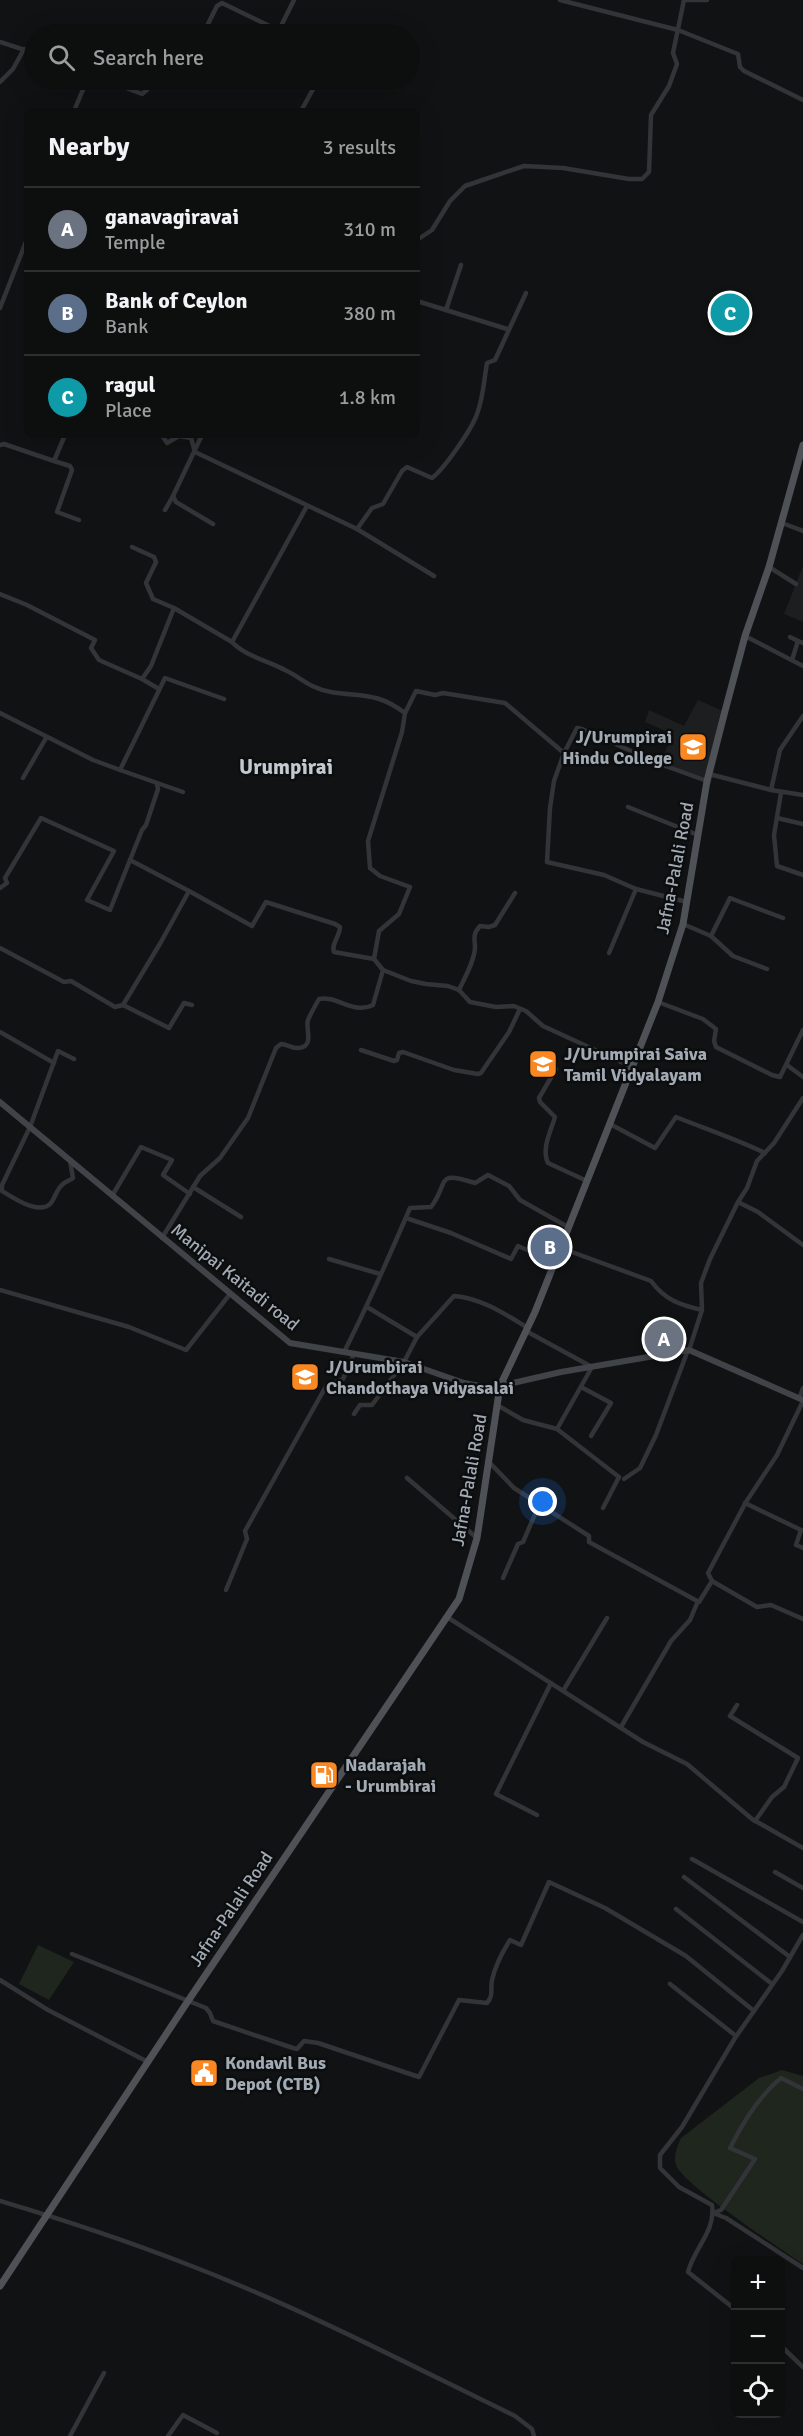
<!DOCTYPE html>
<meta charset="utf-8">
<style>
:root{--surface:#0d0e0e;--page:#1b1c1c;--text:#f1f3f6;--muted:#9a9c9e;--line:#2d2e2e;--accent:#0f766e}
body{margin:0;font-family:Signika,sans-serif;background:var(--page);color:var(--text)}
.controls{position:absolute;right:18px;bottom:18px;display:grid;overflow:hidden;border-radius:9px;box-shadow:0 6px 24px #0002}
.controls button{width:54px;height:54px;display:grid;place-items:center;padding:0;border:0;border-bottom:2px solid var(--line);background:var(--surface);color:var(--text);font:30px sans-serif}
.you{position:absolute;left:543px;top:1502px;width:21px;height:21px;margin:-15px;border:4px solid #fff;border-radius:50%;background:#1a73e8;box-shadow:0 0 0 9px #1a73e833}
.badge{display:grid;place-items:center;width:39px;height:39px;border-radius:50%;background:var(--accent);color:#fff;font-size:20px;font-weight:700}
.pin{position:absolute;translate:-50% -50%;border:3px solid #fff;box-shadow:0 2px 6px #0006}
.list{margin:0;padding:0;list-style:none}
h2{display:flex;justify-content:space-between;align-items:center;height:78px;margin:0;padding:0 24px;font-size:26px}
h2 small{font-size:20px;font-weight:400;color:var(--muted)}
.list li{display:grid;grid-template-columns:39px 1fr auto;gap:18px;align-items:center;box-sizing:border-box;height:84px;padding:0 24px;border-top:2px solid var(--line)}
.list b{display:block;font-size:22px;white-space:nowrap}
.list p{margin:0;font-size:20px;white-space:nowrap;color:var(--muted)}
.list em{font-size:20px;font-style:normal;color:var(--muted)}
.icon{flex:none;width:33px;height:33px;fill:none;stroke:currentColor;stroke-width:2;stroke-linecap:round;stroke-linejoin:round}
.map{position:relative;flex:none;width:803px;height:2436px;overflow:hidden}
.search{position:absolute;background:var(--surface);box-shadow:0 6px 24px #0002;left:24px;top:24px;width:396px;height:66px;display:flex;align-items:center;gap:15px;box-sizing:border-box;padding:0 21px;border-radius:33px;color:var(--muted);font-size:22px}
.panel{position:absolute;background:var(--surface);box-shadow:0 6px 24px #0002;left:24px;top:108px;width:396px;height:330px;border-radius:9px}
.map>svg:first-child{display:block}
.built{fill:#1d1e20}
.green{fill:#1e261e}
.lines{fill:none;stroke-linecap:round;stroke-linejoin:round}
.street{stroke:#323438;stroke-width:4.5}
.secondary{stroke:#404448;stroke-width:6}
.primary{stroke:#4e5257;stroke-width:7}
.labels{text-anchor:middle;stroke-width:5;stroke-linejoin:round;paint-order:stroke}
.poi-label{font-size:18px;font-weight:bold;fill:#a2abb4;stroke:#0c0d0e;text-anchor:start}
.street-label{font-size:18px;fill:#a2abb4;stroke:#0c0d0e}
.quarter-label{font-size:21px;font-weight:bold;fill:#c3c9d0;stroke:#0c0d0e}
</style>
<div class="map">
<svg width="803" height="2436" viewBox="0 0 803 2436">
<rect width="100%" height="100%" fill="#111213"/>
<g class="built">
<polygon points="803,566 803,622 784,614"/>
<polygon points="698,700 727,713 711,784 661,761 673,734 645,722 649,710 684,726"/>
</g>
<g class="green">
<polygon points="38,1945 74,1962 49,2000 19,1984"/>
<path d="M782 2070 803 2076V2264C781 2249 682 2184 676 2165 673 2156 677 2147 681 2138L759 2078Z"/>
</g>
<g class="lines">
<g class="street">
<polyline points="560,0 678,30 738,54 740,67 744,71 803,100"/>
<polyline points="279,30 294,0"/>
<polyline points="203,34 217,6 222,3 286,34"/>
<polyline points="0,42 34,53"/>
<polyline points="105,80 142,94 147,90 151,80"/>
<polyline points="0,82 13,69 24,49"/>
<polyline points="74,111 87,80"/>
<polyline points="301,111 318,80"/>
<polyline points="417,240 432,230 450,201 465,186 524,166 563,168 629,179 642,179 649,172 651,115 669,86 677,64 673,53 684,0 707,0"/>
<polyline points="417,301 507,329"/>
<polyline points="0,308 27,239"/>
<polyline points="446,310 461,265"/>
<polyline points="65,435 54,461 70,466 72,470 57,512 79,520"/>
<polyline points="162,435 167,443 179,436 191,438 195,452 357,529 434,576"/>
<polyline points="202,435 173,496 176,502 213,524"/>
<polyline points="0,445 4,444 54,461"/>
<path d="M307 506 232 642C245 656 268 661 285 670 302 678 309 688 331 692 362 697 377 692 405 713"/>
<polyline points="165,510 173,496"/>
<polyline points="782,523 803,531"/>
<path d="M357 529 372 508 383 504 402 471 407 467 432 478C444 469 472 429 477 414 483 399 484 380 487 363L495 360 526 293"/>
<polyline points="132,547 154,557 156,562 146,583 153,599 174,608"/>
<polyline points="769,567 796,584"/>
<polyline points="0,594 27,605 95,640 91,648 99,660 142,679 151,666 174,608 232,642"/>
<polyline points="745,636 803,666"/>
<polyline points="790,637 798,641"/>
<polyline points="792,660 798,641 803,643"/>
<polyline points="142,679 159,689"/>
<polyline points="0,713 93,760 120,770 165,678 224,699"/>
<polyline points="564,753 554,781 550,808 547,862 604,875 636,889 687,902"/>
<polyline points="120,770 183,792"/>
<polyline points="709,774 771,790 780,750 803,716"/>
<polyline points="23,778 46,738"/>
<polyline points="771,790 803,795"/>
<polyline points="781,793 774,835 777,866 803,875"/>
<polyline points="628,807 698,835"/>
<polyline points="777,818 803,824"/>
<polyline points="0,888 7,883 5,878 41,818 114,851 87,900 110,910 142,830 146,825 158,789 157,784"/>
<path d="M189 891 252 926 266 902 335 924 340 927C340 936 331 944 334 952L374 959"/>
<polyline points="683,924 711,936 733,956 767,969"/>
<polyline points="711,936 730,898 783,918"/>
<polyline points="0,948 64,982 71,981 115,1007 123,1005 161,942 189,891 130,860"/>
<polyline points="609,953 636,889"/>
<path d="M459 990C465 977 474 962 475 948 475 938 472 935 480 926L489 927 495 925 515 893"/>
<polyline points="658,1002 703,1019 716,1029 714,1041 716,1047 772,1075 780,1077 803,1030"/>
<polyline points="123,1005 169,1028 184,1003 192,1005"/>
<polyline points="0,1032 54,1063"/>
<polyline points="361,1050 394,1061 397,1060 399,1053 403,1052 454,1070 478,1074 481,1073 509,1032 520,1009"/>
<polyline points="787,1065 803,1077"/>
<polyline points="632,1067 543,1026 526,1011 514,1006 496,1007 470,1002 459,990 448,986 426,984 411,981 383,970 374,959 379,931 399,914 410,887 380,876 370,868 368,841 402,732 405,713 416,691 435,695 443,693 505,703 564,753 577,728 582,729 660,764 707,781"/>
<path d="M556 1069 539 1098 540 1102 555 1117C551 1131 541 1149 548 1163L587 1181"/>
<path d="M610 1124 655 1148 676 1117C706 1129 736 1139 765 1153"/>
<path d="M70 1161 73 1178C69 1181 64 1182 61 1186 56 1191 55 1198 51 1203 39 1216 14 1198 2 1191V1185L30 1127 58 1051 74 1059"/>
<polyline points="193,1187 241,1217"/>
<polyline points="112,1196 141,1147 172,1160 163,1175 190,1194"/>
<polyline points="738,1202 758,1212 803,1245"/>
<polyline points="406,1218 451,1233 511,1259 518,1246 555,1262"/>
<path d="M162 1238 200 1176 220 1158 248 1118 276 1048 281 1044C287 1044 293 1049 299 1048 315 1046 305 1029 308 1020 311 1013 315 1006 319 999 337 995 353 1015 373 1005L383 970"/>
<path d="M561 1248 651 1281C665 1300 680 1305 702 1310"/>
<polyline points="329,1259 380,1274"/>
<polyline points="0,1290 129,1327 186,1350 230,1294"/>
<polyline points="367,1307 417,1337"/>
<polyline points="526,1331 592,1367 557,1429"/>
<polyline points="689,1350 702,1310 701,1283 710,1259 738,1202 747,1188 757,1161 774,1143 803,1098"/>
<path d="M344 1352C368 1305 389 1257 410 1208L431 1207C450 1182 434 1170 475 1183L488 1175 509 1186 520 1200 568 1227"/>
<polyline points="581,1387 611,1403 591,1436"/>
<polyline points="799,1399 803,1388"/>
<polyline points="497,1405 523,1420 557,1429 619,1477 603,1508"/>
<path d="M354 1414 360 1405H372L404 1362 417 1337 454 1296C481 1298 505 1314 528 1328"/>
<polyline points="488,1461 514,1488 589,1536 589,1542 699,1602 712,1581 708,1573 746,1502 777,1455 803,1401"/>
<polyline points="407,1478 477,1538"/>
<polyline points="624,1479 640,1468 656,1435 688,1350"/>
<polyline points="745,1503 801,1530 796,1545 803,1548"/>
<polyline points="503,1578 518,1544 523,1542 539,1505"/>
<polyline points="712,1581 757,1607 771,1605 803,1619"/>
<polyline points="226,1590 247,1539 245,1531 321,1395 327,1385 343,1379 354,1354"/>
<polyline points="447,1617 643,1742 687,1764 752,1819 803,1848"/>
<polyline points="563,1691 607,1618"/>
<polyline points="737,1705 730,1716 798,1758 784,1787 772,1797 755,1821"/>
<polyline points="621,1727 671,1641 690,1620 698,1601"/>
<polyline points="537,1815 496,1794 551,1683"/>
<polyline points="692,1859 803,1922"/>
<polyline points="775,1872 803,1888"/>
<polyline points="684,1877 790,1957"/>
<polyline points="676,1909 772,1984"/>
<path d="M72 1954 206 2008 210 2013 213 2021 293 2048 297 2049 304 2041 318 2043 419 2077 459 2000 487 2003C494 1995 490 1989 492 1980 495 1967 503 1951 510 1940L521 1945 549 1882 605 1908 686 1956 754 2011"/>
<polyline points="0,1980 48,2010 148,2062"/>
<polyline points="670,1984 736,2036"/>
<path d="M0 2201C64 2220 127 2241 189 2265 301 2308 408 2364 515 2416L532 2429 534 2436"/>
<path d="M713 2213 721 2210 755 2159 730 2148C743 2122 759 2096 781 2078L803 2089"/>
<polyline points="713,2213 726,2218 803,2268"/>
<path d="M736 2310 688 2272C694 2248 716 2231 712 2205L679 2187 660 2168V2155L682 2127 735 2038 782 1971 803 1935"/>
<polyline points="780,2345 803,2367"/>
<polyline points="70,2436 104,2373"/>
<polyline points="168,2436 183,2415 217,2433"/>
</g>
<polyline class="secondary" points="0,1102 290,1343 404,1362 464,1383 485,1387 500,1386 561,1372 689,1350 803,1400"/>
<polyline class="primary" points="0,2286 188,2001 459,1599 477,1538 500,1386 535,1312 658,1002 683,924 707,781 725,711 745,636 769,567 803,445"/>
</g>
<defs>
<g id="school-square" transform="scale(1.5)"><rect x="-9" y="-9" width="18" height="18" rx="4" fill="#fa8822" stroke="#0c0d0e"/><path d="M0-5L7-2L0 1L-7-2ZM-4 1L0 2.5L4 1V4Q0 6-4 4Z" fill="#fff"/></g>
<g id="fuel-square" transform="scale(1.5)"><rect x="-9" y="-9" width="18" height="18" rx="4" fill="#fa8822" stroke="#0c0d0e"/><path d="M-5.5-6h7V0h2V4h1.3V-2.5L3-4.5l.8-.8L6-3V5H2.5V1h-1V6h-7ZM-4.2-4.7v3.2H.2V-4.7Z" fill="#fff"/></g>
<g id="civic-square" transform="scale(1.5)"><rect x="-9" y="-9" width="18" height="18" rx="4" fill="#fa8822" stroke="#0c0d0e"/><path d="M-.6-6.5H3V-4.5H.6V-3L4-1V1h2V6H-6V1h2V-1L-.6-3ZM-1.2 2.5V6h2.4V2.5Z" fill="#fff"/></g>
</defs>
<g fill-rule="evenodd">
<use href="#school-square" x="693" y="747"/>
<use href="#school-square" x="543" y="1064"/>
<use href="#school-square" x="305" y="1377"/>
<use href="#fuel-square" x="324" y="1775"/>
<use href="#civic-square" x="204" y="2073"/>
</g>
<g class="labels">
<g class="poi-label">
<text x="672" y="743" text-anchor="end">J/Urumpirai<tspan x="672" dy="21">Hindu College</tspan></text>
<text x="564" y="1060">J/Urumpirai Saiva<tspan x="564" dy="21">Tamil Vidyalayam</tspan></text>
<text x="326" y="1373">J/Urumbirai<tspan x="326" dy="21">Chandothaya Vidyasalai</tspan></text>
<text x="345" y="1771">Nadarajah<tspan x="345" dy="21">- Urumbirai</tspan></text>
<text x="225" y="2069">Kondavil Bus<tspan x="225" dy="21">Depot (CTB)</tspan></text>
</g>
<g class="street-label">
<text transform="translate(675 868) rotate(-79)" y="6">Jafna-Palali Road</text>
<text transform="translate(235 1277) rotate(39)" y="6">Manipai Kaitadi road</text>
<text transform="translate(469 1480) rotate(-80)" y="6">Jafna-Palali Road</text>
<text transform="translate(231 1909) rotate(-56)" y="6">Jafna-Palali Road</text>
</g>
<g class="quarter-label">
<text x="286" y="774">Urumpirai</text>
</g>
</g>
</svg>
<div class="controls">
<button>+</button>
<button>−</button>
<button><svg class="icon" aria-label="locate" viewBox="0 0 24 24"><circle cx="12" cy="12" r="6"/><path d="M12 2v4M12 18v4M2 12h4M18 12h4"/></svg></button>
</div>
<div class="you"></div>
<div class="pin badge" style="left:664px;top:1339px;background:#6b7280">A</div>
<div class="pin badge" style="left:550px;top:1247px;background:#5c6f8a">B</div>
<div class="pin badge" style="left:730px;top:313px;background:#0f9aa8">C</div>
<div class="search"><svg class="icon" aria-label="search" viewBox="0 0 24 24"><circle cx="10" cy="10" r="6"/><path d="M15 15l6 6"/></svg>Search here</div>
<section class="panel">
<h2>Nearby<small>3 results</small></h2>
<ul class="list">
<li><span class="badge" style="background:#6b7280">A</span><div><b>ganavagiravai</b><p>Temple</p></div><em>310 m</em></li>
<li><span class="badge" style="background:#5c6f8a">B</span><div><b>Bank of Ceylon</b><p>Bank</p></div><em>380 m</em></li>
<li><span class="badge" style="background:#0f9aa8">C</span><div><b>ragul</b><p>Place</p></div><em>1.8 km</em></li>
</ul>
</section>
</div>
